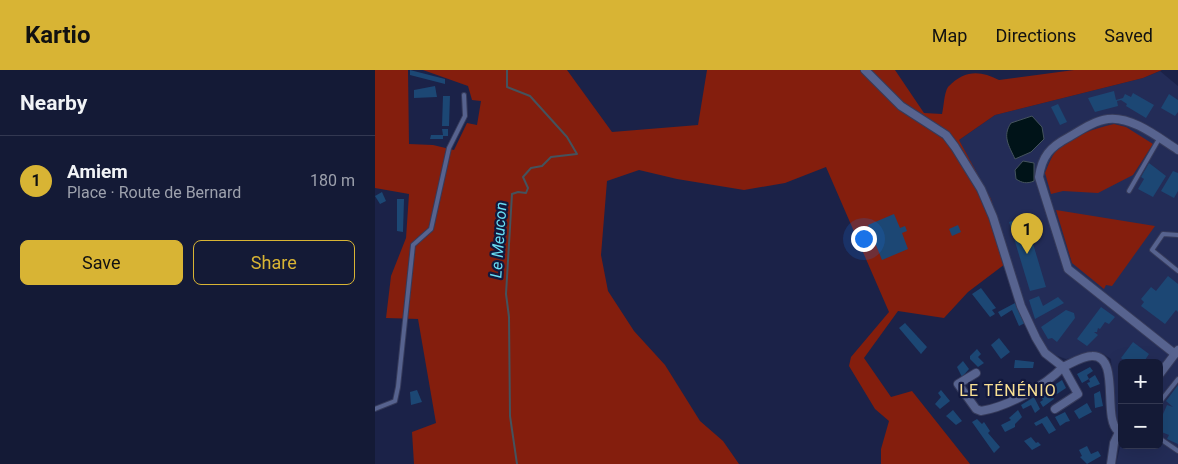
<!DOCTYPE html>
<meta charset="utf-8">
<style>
:root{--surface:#141a36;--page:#1d233e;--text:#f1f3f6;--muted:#9da1ad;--line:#333851;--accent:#d8b434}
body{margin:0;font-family:Roboto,sans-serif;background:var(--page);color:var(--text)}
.controls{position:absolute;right:15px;bottom:15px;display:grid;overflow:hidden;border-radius:8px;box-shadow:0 5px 20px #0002}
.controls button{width:45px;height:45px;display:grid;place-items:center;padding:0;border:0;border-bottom:1px solid var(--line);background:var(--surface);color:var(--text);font:25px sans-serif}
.you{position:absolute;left:488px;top:168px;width:18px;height:18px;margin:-12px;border:4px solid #fff;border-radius:50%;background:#1a73e8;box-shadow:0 0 0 8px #1a73e833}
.badge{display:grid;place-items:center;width:32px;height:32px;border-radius:50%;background:var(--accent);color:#111;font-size:16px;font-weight:700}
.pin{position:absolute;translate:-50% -41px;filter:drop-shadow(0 1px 2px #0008)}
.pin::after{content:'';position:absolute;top:26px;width:18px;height:15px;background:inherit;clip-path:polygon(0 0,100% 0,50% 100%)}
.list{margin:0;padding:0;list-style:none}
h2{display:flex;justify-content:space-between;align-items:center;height:65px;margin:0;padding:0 20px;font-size:21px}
h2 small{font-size:16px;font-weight:400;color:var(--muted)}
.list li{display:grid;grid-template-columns:32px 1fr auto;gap:15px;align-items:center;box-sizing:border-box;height:90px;padding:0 20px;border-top:1px solid var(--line)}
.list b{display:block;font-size:19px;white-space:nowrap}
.list p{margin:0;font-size:16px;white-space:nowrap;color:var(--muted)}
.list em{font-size:16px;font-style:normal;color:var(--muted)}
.actions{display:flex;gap:10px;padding:15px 20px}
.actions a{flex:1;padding:11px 0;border:1px solid var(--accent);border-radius:8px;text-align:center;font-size:18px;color:var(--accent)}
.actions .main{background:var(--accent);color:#111}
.map{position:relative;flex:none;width:803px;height:394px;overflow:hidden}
header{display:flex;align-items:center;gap:30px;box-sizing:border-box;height:70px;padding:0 25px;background:var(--accent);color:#111}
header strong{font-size:24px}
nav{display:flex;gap:28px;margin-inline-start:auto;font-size:18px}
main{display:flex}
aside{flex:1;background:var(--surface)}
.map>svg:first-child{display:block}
.built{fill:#232c57}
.green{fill:#841e0d}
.water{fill:#001318;stroke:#44535d}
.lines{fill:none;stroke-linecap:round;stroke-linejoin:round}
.stream{stroke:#44535d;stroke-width:2}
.building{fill:#1c4774}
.service-casing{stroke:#363b5b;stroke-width:6}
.minor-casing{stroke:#363b5b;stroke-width:10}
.service{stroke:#57638f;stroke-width:4}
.minor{stroke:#57638f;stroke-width:8}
.labels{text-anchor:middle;stroke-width:4.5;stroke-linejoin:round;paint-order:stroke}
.water-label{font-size:16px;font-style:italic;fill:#69ddf3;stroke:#12183d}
.neighbourhood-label{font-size:16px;letter-spacing:1px;fill:#fae194;stroke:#12183d}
</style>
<header>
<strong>Kartio</strong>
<nav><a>Map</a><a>Directions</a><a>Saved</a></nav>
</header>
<main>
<aside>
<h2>Nearby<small></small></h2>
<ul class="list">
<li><span class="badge">1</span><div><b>Amiem</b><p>Place · Route de Bernard</p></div><em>180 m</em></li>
</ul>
<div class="actions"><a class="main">Save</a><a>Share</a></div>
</aside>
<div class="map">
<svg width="803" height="394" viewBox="0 0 803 394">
<rect width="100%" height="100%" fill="#1b2248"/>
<polygon class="built" points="785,1 803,16 803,394 741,394 747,369 747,375 784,375 784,293 747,293 747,357 741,354 736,289 727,283 691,289 674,283 668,275 644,225 584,70 620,45 768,8"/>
<g class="green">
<path d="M0 0H33L34 74 58 75 79 80 92 53 102 55 106 31 97 30 93 16 48 0H192L237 62 323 55 332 0H520L549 43 567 44C569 36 569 23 573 17 589 0 605 0 624 10L699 0H787L768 8 620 45 584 70 616 129 634 191 593 222 569 248 523 241 489 288 516 327 537 321 595 394H506V379L514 351 500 339 474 296 476 287 514 242 451 97 410 113 369 120 302 109 264 100 232 111 226 185 233 221 259 261 290 295 325 351 348 371 364 394H39L37 362 61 353 43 249 11 248 16 206 31 168 34 124 0 118Z"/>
<path d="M739 54 751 57 778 74 758 105 723 123 688 121 676 124 670 103C673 96 676 87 681 81 695 67 720 58 739 54Z"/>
<polygon points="681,140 780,156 737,216 731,215 729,219 697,193"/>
</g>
<g class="water">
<path d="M657 46 667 57 669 69 656 82 640 89C634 76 627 66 636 53Z"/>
<path d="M648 91 659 93V111C652 114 647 113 641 109L640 100Z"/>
</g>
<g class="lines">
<polyline class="stream" points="132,0 132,17 155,26 192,67 202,84 176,87 167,96 156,98 148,107 153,118 151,123 143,122 137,124 131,224 134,247 135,346 142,394"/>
</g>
<g class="building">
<polygon points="35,0 70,9 70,14 35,5"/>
<polygon points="60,16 62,27 39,28 39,20"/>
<polygon points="739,21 741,30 748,28 750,24 756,27 758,23 779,35 771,48 751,36 752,34 746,30 742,31 743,36 720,42 713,28"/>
<polygon points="794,24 803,30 803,42 800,46 786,38"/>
<polygon points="68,26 75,26 74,56 67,56"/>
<polygon points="683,34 692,52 685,55 676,37"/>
<polygon points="67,59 73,59 73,66 68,66 68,69 55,69 56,65 68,65"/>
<polygon points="774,93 791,106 778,127 763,119 769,109 766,107"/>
<polygon points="798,101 803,103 803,121 799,128 786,121"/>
<polygon points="7,122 11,131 5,134 0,126"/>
<polygon points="22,129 29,129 28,162 22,161"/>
<polygon points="519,144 525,158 530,156 532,161 527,163 533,179 507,190 493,155"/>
<polygon points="650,147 671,217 655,221 634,152"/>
<polygon points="583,155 586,162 577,166 574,159"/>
<polygon points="793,206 803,214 803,242 801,240 790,254 766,236 769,232 766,229 776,217 781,221"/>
<polygon points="606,218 621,238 617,240 620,244 615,247 597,224"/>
<polygon points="664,226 668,236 683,227 689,233 660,249 654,230"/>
<polygon points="640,233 650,253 644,256 637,240 626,247 623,242"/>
<polygon points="726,237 740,247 734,254 730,252 725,259 723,258 722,262 719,262 723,265 712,276 702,269"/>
<polygon points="691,240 699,243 700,248 682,272 677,268 673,269 666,257"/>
<polygon points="530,253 552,277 546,284 524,258"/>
<polygon points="624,268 635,282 626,289 616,275"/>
<polygon points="758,272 774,284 768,293 752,293 746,288"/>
<polygon points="602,279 606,284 603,287 609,293 603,297 595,289 595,286"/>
<polygon points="640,290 659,292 658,298 639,298"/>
<polygon points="588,291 594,299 587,307 582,297"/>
<polygon points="715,297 718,301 712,305 714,309 707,313 702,304"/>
<polygon points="720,305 725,314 715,318 712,313 715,312 714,309"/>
<polygon points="687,310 691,318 682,324 679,323 678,316"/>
<polygon points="803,315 803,374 792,369 794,365 784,361 787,352 785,351 792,335 798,337 791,331"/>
<polygon points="42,320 47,332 36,335 35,322"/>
<polygon points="566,320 575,331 565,339 560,334 566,327 563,323"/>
<polygon points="725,321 728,336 720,338 719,324"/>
<polygon points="675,322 679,329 668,337 665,332 668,330 666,327"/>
<polygon points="659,327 665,339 660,343 656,335 648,339 646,335"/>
<polygon points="712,333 717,342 704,349 699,341"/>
<polygon points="578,340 587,351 581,355 571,346"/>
<polygon points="643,340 647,347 640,354 640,357 630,362 626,355 636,350 634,348"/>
<polygon points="690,342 695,351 691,352 685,356 680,347"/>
<polygon points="672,346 681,360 674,364 667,353 661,356 659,353"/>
<polygon points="602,349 607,354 609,352 615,361 613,363 625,377 619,383 597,352"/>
<polygon points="656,367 661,373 663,372 666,375 657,380 649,371"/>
<polygon points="712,376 716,384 723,381 726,386 712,394 705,387 707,386 704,380"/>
</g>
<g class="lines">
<g class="service-casing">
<g id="service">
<polyline points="754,121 784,69"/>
<polyline points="803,165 788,164 777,180 803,201"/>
<polyline points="784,333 803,309"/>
<polyline points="0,339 20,331 23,317 38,175 56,159 74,78 90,46 89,25"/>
<polyline points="784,368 803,381"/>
</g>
</g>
<g class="minor-casing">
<g id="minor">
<path d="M490 0 526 36 571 65 580 77 606 119 618 147 646 236 661 268 670 283 688 297C697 293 708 286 717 286 746 285 727 348 743 361"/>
<path d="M800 284 693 199 664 107C667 86 675 77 694 67 706 60 719 51 733 49 757 46 784 68 803 80"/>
<path d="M601 303 583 314 601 339 606 341C632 337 670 316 688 297L703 324 680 339"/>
<polyline points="784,305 803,280"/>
<polyline points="736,394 739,373 747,356"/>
</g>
</g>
<use href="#service" class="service"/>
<use href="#minor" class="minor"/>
</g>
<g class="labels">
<g class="water-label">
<text transform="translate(123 170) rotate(-86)" y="6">Le Meucon</text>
</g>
<g class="neighbourhood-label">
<text x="633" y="326">LE TÉNÉNIO</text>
</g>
</g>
</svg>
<div class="controls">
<button>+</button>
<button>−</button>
</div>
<div class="you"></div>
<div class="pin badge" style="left:652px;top:184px">1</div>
</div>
</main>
